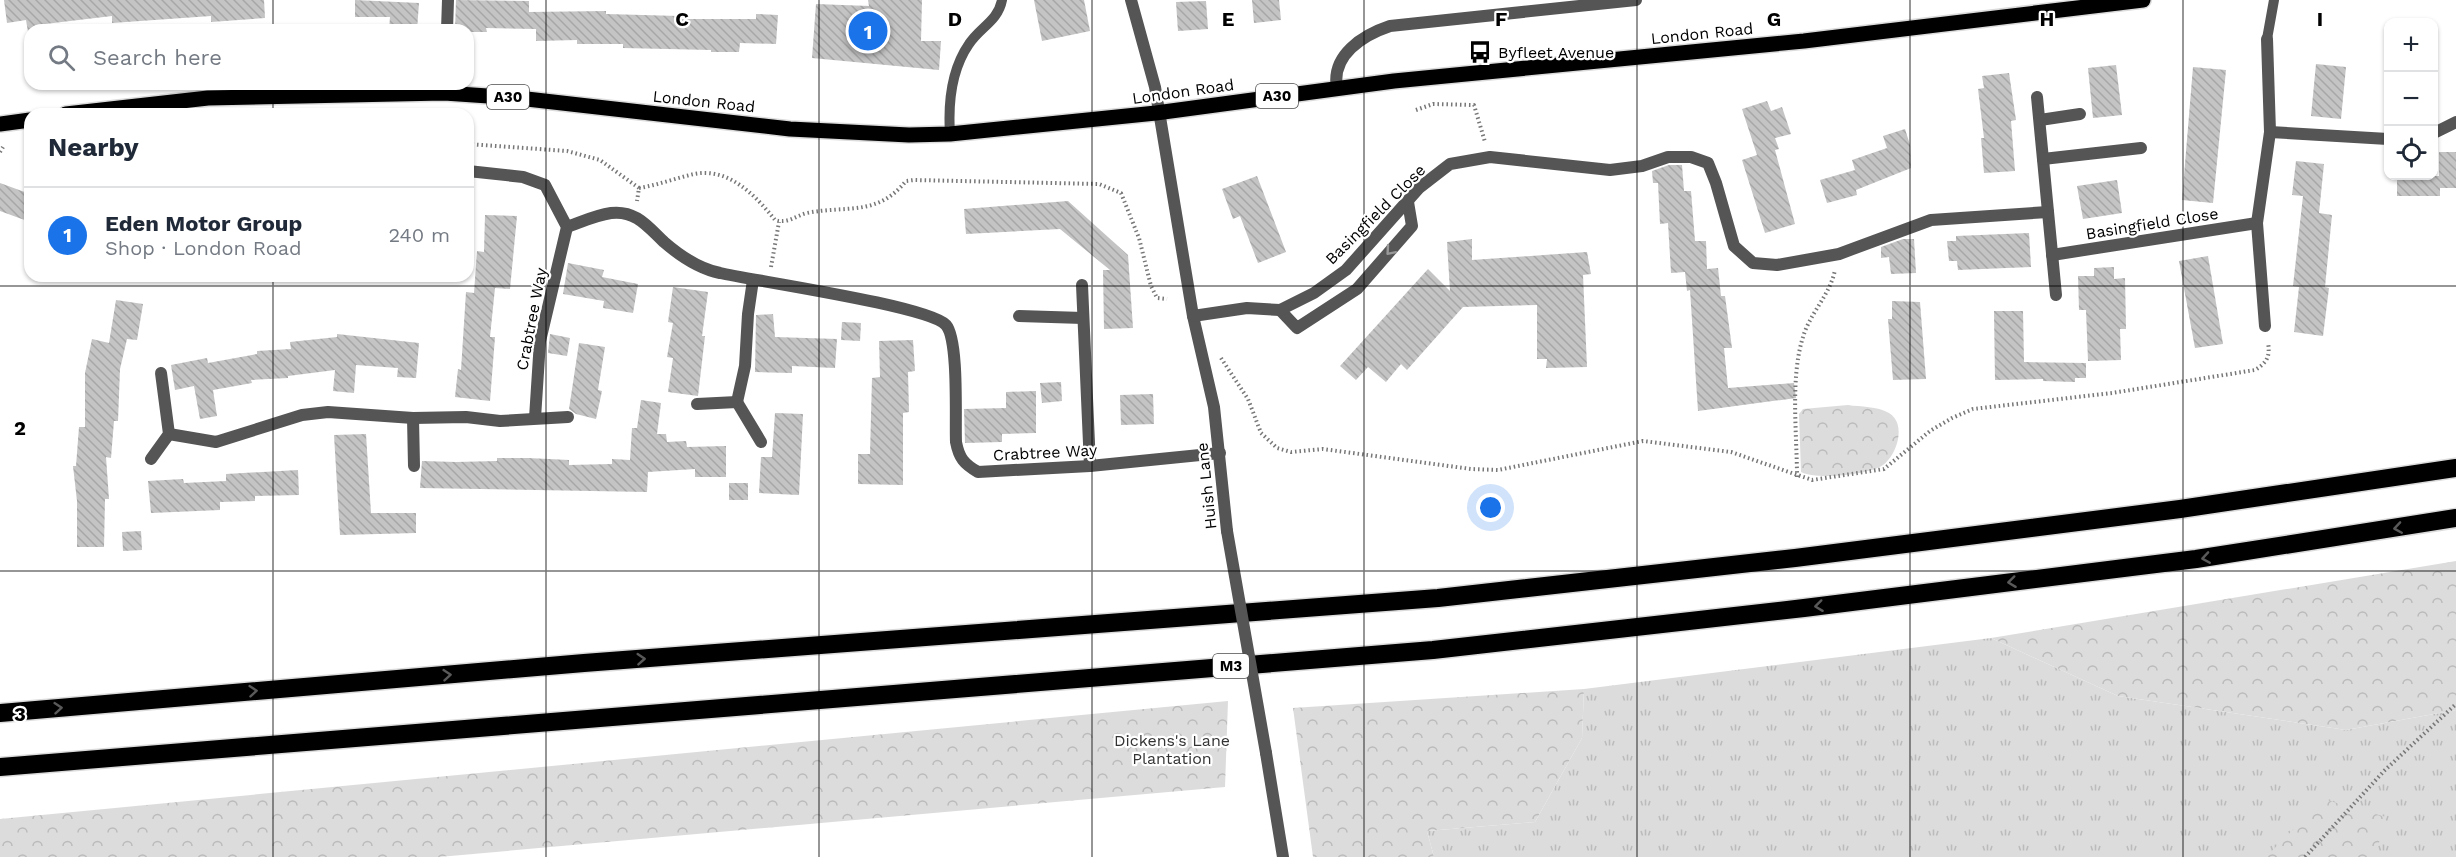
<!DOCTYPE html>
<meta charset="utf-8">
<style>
:root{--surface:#fff;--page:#f2f2f3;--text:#1f2937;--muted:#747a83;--line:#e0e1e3;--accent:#1a73e8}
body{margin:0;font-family:"Work Sans",sans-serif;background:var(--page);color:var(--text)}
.controls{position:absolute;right:18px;top:18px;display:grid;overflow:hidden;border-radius:12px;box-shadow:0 2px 4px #0004}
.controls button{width:54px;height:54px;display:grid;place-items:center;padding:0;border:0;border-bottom:2px solid var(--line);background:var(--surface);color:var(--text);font:30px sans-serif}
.you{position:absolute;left:1491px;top:508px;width:21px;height:21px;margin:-15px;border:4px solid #fff;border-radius:50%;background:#1a73e8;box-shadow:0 0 0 9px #1a73e833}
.badge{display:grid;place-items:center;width:39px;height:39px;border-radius:50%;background:var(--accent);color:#fff;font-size:20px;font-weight:700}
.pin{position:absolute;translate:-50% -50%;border:3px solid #fff;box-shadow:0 2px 6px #0006}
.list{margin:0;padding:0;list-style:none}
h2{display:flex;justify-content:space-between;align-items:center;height:78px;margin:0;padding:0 24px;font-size:26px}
h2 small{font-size:20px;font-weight:400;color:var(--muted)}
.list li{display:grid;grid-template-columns:39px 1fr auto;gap:18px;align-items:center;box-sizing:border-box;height:96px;padding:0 24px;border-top:2px solid var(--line)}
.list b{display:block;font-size:22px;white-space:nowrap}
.list p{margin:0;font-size:20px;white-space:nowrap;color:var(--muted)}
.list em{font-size:20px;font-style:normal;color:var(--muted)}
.icon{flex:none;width:33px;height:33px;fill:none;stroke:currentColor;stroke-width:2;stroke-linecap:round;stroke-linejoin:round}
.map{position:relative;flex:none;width:2456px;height:857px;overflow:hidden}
.search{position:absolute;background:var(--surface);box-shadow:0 2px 4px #0004;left:24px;top:24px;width:450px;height:66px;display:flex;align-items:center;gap:15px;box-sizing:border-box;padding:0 21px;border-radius:18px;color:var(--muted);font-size:22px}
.panel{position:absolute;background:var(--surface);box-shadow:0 2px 4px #0004;left:24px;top:108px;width:450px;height:174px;border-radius:18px}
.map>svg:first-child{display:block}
.grass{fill:url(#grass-tufts)}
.forest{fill:url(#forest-crowns)}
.building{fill:url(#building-back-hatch)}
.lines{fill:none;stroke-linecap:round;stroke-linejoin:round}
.primary-casing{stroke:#dbdbdb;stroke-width:18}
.highway-casing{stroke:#dbdbdb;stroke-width:21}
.path{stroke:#777;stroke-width:4;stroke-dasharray:1.5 3;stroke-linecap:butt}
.lane{stroke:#555;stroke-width:10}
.street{stroke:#555;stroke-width:12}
.primary{stroke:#000;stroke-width:15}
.highway{stroke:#000;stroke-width:18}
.street-bridge{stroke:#555;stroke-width:12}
.oneway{stroke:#999}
.oneway2{stroke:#595959}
.grid{fill:none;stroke:#000;stroke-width:1.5;stroke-opacity:0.55}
.labels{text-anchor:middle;stroke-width:4.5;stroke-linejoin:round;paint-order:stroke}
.shield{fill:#fff;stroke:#4c4c4c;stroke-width:1.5}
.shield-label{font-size:15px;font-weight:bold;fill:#000}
.street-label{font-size:16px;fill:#000;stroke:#fff}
.poi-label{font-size:16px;fill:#000;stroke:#fff;text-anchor:start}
.park-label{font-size:16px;fill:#333;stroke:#fff}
.grid-label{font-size:20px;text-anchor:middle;font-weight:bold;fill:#000;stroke:#fff;stroke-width:4.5;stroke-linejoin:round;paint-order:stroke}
</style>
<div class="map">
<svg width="2456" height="857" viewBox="0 0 2456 857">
<defs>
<pattern id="grass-tufts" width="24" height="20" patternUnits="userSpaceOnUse" patternTransform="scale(1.5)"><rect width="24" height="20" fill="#dcdcdc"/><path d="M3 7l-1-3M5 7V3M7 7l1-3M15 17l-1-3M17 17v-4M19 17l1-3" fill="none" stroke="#bbb"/></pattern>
<pattern id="forest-crowns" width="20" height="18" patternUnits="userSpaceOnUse" patternTransform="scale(1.5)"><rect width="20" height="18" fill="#dcdcdc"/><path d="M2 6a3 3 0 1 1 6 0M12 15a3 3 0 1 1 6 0" fill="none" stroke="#bbb"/></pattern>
<pattern id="building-back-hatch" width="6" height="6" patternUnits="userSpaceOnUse" patternTransform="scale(1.5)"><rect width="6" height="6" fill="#c4c4c4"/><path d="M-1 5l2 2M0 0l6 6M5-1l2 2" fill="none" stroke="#a7a7a7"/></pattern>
</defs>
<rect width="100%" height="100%" fill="#fff"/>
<polygon class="grass" points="1991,638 2118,696 2346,730 2456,710 2456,857 1434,857 1427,831 1535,822 1582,738 1584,689"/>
<g class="forest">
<path d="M1848 405C1861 407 1877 406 1889 413 1907 424 1897 455 1883 465 1869 475 1816 480 1801 472L1799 414 1803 409Z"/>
<polygon points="2456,561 2456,710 2346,730 2118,696 1991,638"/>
<polygon points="1584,689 1582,738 1535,822 1427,831 1434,857 1313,857 1293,708"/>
<polygon points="1228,701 1225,787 439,857 0,857 0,819"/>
<polygon points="2323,799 2386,817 2375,857 2266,857"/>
</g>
<g class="building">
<polygon points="4,0 264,0 265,18 211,22 211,16 112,23 112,16 45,24 46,29 28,32 26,20 7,23"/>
<polygon points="355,0 419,3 417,30 389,30 390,17 355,17"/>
<polygon points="456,0 529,1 529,12 606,11 606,14 679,16 679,19 756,19 756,14 778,15 776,44 740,43 739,52 711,52 711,50 623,48 623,44 577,44 577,40 536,41 536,29 486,28 487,32 468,32 455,30"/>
<polygon points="868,0 922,0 921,41 941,41 939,70 812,58 816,4 869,6"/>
<polygon points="1034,0 1084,0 1090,31 1042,41"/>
<polygon points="1252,0 1279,0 1281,20 1254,23"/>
<polygon points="1206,1 1208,29 1178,31 1176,2"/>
<polygon points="2316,64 2346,67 2341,119 2311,116"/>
<polygon points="2116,65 2122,115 2093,118 2088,68"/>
<polygon points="2193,67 2226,70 2213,203 2182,200"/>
<polygon points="2009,73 2016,120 2011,121 2015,171 1984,173 1981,138 1984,138 1978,89 1984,88 1982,76"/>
<polygon points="1767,101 1771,111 1782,107 1791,134 1775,138 1779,149 1775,150 1795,224 1765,233 1742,160 1757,155 1742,109"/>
<polygon points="1905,129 1910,145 1911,168 1856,190 1857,195 1827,203 1820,180 1855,170 1852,160 1887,148 1883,136"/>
<polygon points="2439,152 2456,152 2456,188 2440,188 2440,196 2397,196 2397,176 2439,176"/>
<polygon points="2296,161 2324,164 2319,213 2332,215 2325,287 2329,288 2323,336 2294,332 2299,287 2293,286 2303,196 2292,195"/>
<polygon points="1669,165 1682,165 1684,191 1691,191 1695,241 1706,241 1707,269 1718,268 1721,296 1725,296 1732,348 1724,348 1728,388 1794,383 1796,398 1698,411 1690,290 1687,291 1685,272 1671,273 1668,223 1660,224 1658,183 1653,183 1652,171"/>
<polygon points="1257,176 1286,252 1258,263 1240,216 1233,219 1222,189"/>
<polygon points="2117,180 2122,213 2083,219 2077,186"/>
<polygon points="0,183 30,194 30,222 0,211"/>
<polygon points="1068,201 1128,255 1133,328 1104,329 1103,270 1110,270 1060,229 966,234 964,209"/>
<polygon points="485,215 517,216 510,289 495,288 490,337 495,337 490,401 455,397 458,369 461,370 466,292 474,293 477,251 484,252"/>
<polygon points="2029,233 2031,267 1958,270 1957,261 1949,261 1947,241 1956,241 1956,236"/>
<polygon points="1472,239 1472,260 1587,252 1591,274 1583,275 1587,367 1546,368 1547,359 1537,359 1537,305 1463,307 1407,370 1401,364 1386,382 1368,367 1356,380 1340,366 1428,269 1450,291 1447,242"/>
<polygon points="1903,239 1914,239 1916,273 1891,274 1889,257 1881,258 1881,247"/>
<polygon points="2208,256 2223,344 2195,348 2179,261"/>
<polygon points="568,263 604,270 602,277 638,284 633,313 603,308 604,301 563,294"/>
<polygon points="2114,267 2114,279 2125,278 2126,329 2120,329 2121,360 2088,361 2086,310 2079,310 2078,276 2094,276 2094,268"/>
<polygon points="673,287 708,292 702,336 705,336 698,396 668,392 673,358 667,357 673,323 668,322"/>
<polygon points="116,300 143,304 137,340 127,339 120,369 118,421 114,421 111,458 106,457 109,499 105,499 104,547 77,547 77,501 73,466 76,466 79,427 85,427 85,373 92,339 109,343"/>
<polygon points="1892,301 1920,302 1926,379 1893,380 1888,319 1892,319"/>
<polygon points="1994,311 2023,311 2024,362 2086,363 2086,378 2075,378 2075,382 2043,381 2043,379 1995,380"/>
<polygon points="773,314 775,337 837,339 835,368 792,366 792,373 755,372 756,315"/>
<polygon points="842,322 861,323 860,341 841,340"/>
<polygon points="337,334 419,343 416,378 397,377 398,368 356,365 354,393 333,391 335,370 288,376 288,378 251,380 252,383 213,390 217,416 200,419 194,386 175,390 171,365 207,358 208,363 257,354 257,351 291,349 290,342 337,337"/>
<polygon points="550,334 570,338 567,356 548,353"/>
<polygon points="913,340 915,371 908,372 909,412 903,413 903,485 858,484 858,454 870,454 872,378 880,377 879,341"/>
<polygon points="579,343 605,347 598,390 602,391 596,419 576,414 569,409"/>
<polygon points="1061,382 1062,401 1042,403 1040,383"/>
<polygon points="1036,391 1036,433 1002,434 1002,442 965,443 964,409 1006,408 1006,392"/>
<polygon points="1153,394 1154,424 1121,425 1120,395"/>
<polygon points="641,400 661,403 657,434 666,434 667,442 686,441 687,447 726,446 726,477 695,477 695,469 648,472 647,492 420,488 422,461 456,462 497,461 497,458 528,458 569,460 569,465 612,464 612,459 630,460 632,428 637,428"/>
<polygon points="775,413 803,414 799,495 759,493 761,457 772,457"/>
<polygon points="366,434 371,513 416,513 416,533 340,535 334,435"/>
<polygon points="298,470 299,495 255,496 255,501 220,502 220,510 151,513 148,481 183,479 184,483 226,481 226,474"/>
<rect x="729" y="483" width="19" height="17"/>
<polygon points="141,531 142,550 123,551 122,532"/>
</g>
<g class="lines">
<g class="primary-casing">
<g id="primary">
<polyline points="66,114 208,98 444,93 518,98 790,129 909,135 950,134 1156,113 1394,81 1804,41 2143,0"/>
<polyline points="0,124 30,120"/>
</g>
</g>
<g class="highway-casing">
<g id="highway">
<polyline points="0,713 584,663 1438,598 1795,558 2180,509 2456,468"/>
<polyline points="0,767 1433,650 1804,608 2196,559 2456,518"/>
</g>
</g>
<g class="path">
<polyline points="1416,110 1433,104 1474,105 1485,142"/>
<polyline points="468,144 567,151 600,160 639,188 637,201"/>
<polyline points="0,152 3,147"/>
<path d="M639 188C658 185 676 178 694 174 729 167 756 196 775 220 788 224 795 216 807 213 846 205 877 217 906 181L914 180 1099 184 1121 193 1139 238 1151 286 1157 298 1167 299"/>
<polyline points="771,267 779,222"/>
<path d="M1221 358 1248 399 1261 433 1277 448 1291 452 1323 449 1471 469 1498 470 1643 441 1731 452 1812 480 1884 469 1930 431 1952 418 1973 409 2112 393 2255 370C2268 362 2270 356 2268 342"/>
<path d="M1797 477C1797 434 1790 378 1803 337 1810 313 1830 295 1835 270"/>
<polyline points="2305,857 2385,770 2456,704"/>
</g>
<g class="lane">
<polyline points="2267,39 2274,0"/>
<path d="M950 134C948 103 951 70 969 44 980 27 998 21 1002 0"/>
</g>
<g class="street">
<polyline points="1131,0 1155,87 1193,316 1214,407 1227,531"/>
<polyline points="447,30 448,0"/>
<path d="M1337 88C1331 55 1363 35 1390 26L1636 0"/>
<polyline points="2037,97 2056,295"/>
<polyline points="2040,120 2080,114"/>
<polyline points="2270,132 2388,139"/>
<polyline points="2434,133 2456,122"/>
<polyline points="2043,159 2141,148"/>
<polyline points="468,171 523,177 545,185 567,227 540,341 535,418"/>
<path d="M567 227C581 222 596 215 611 213 636 210 648 227 664 242 679 255 700 269 720 273 755 281 929 306 946 325 959 340 955 420 956 442 959 458 964 464 978 472L1090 466 1220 453"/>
<polyline points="2052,255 2257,223"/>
<polyline points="1082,285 1090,466"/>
<polyline points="1280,310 1297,328 1357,289 1412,226 1408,202"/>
<polyline points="1019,316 1083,318"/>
<polyline points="1193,316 1247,308 1280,310 1314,293 1346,270 1419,188 1450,164 1490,157 1610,170 1642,166 1668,157 1691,157 1708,163 1716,183 1734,246 1753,263 1777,265 1839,254 1931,220 2048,212"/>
<polyline points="2265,326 2257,223 2270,132 2267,39"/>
<polyline points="737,402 745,366 748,314 753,280"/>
<polyline points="697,404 737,402 761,442"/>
<polyline points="413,418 414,466"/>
<polyline points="169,434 216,442 302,415 328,412 413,418 466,417 500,421 568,417"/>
<polyline points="151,459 169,434 161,373"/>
<polyline points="1266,753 1283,857"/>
</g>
<use href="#primary" class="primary"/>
<use href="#highway" class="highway"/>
<polyline class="street-bridge" points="1227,531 1266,753"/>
</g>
<defs><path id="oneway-chevron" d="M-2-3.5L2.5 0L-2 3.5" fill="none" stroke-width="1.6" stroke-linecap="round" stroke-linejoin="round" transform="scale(1.5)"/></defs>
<use class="oneway" href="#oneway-chevron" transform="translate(1390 251) rotate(131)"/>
<g class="oneway2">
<use href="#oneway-chevron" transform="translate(2398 528) rotate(171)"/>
<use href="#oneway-chevron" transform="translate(2206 558) rotate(171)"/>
<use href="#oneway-chevron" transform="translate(2012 582) rotate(173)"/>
<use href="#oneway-chevron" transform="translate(1819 606) rotate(173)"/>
<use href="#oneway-chevron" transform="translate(641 659) rotate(-4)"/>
<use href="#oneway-chevron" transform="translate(447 675) rotate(-5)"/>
<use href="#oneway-chevron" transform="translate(253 691) rotate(-5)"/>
<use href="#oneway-chevron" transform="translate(58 708) rotate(-5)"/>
</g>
<path class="grid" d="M273 0V30M546 0V857M819 0V857M1092 0V857M1364 0V857M1637 0V857M1910 0V857M2183 0V857M273 84V114M273 276V857M0 286H2456M0 571H2456"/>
<defs>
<g id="bus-bare" transform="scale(1.8)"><path d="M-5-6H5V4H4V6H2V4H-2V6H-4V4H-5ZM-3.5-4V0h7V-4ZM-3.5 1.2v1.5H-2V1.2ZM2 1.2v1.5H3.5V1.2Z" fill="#000" stroke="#fff" stroke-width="2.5" paint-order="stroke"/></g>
</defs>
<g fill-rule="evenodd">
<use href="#bus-bare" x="1480" y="52"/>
</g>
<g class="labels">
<g class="shield">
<rect x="1256" y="84" width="42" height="24" rx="4.5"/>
<rect x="487" y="85" width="42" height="24" rx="4.5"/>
<rect x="1213" y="654" width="36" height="24" rx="4.5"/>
</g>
<g class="shield-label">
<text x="1277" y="101">A30</text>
<text x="508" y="102">A30</text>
<text x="1231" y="671">M3</text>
</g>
<g class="street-label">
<text transform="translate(1702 33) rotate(-6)" y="6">London Road</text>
<text transform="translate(1183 91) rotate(-8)" y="6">London Road</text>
<text transform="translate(704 101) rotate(6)" y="6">London Road</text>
<text transform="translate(1375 214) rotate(-45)" y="6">Basingfield Close</text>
<text transform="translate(2152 223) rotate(-9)" y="6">Basingfield Close</text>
<text transform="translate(531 319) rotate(-79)" y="6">Crabtree Way</text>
<text transform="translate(1045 452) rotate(-3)" y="6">Crabtree Way</text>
<text transform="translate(1206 486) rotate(-96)" y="6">Huish Lane</text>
</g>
<g class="poi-label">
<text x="1498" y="58">Byfleet Avenue</text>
</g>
<g class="park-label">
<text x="1172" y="746">Dickens's Lane<tspan x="1172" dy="18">Plantation</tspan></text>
</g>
</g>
<g class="grid-label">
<text x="682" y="26">C</text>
<text x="955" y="26">D</text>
<text x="1228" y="26">E</text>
<text x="1501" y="26">F</text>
<text x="1774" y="26">G</text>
<text x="2047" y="26">H</text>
<text x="2320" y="26">I</text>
<text x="20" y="435">2</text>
<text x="20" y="721">3</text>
</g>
</svg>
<div class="controls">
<button>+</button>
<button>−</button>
<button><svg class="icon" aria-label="locate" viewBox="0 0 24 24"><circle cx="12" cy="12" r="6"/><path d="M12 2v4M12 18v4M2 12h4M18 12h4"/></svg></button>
</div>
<div class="you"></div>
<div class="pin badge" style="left:868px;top:31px">1</div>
<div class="search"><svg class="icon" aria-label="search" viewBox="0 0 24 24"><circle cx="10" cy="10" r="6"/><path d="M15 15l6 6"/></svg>Search here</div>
<section class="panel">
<h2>Nearby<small></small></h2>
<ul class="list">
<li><span class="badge">1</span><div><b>Eden Motor Group</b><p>Shop · London Road</p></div><em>240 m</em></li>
</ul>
</section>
</div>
